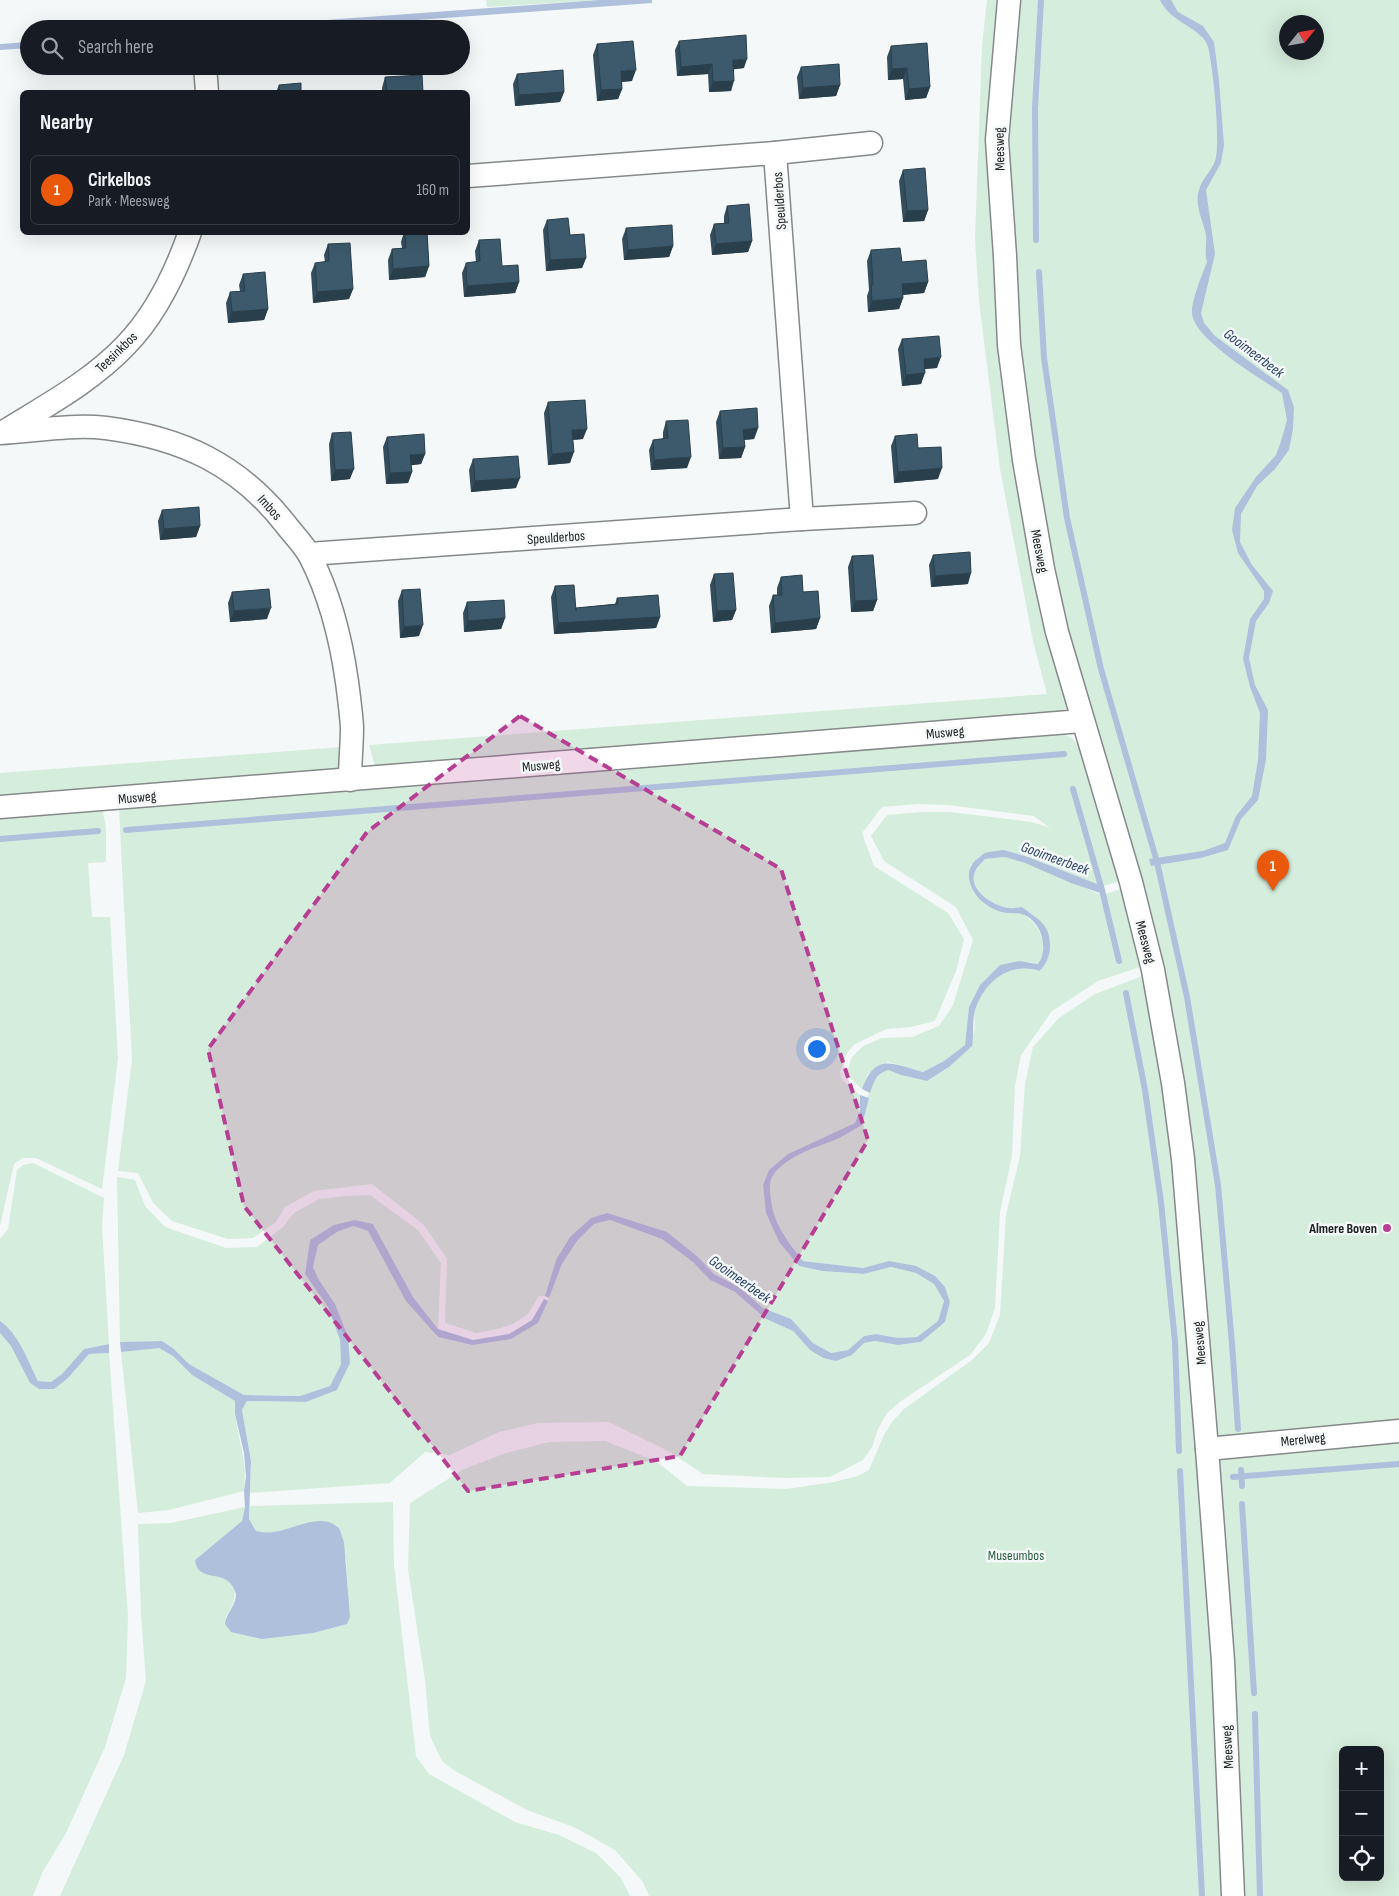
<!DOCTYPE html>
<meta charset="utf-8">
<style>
:root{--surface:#171b24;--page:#242831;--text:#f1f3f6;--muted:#9ea1a6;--line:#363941;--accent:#ea580c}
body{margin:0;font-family:"Sofia Sans Condensed",sans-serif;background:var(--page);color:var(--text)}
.controls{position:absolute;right:15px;bottom:15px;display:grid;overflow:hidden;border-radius:8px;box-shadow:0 5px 20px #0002}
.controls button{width:45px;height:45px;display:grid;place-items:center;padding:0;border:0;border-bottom:1px solid var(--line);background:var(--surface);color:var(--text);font:25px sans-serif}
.compass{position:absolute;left:1279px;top:15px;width:45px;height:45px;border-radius:50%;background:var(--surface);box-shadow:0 5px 20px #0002;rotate:59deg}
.you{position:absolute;left:816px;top:1048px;width:18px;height:18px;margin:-12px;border:4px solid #fff;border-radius:50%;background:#1a73e8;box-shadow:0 0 0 8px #1a73e833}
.badge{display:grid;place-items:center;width:32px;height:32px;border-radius:50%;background:var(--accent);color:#fff;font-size:16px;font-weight:700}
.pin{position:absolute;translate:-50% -41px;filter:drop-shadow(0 1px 2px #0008)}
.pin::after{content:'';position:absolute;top:26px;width:18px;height:15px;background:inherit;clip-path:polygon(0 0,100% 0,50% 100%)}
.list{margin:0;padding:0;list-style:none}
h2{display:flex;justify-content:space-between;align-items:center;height:65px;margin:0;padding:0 20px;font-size:21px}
h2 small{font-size:16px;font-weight:400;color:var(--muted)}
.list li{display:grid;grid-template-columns:32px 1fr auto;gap:15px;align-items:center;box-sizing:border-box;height:70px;margin:0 10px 10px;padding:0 10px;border:1px solid var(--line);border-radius:8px}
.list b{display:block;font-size:19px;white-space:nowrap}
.list p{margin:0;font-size:16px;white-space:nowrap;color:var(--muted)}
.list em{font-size:16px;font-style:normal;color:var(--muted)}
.icon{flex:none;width:28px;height:28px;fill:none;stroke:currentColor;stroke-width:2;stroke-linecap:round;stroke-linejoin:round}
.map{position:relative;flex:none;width:1399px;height:1896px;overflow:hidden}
.search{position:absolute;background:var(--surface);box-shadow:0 5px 20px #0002;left:20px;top:20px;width:450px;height:55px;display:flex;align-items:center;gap:12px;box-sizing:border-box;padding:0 18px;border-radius:28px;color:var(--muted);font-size:19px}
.panel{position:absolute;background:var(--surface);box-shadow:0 5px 20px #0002;left:20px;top:90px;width:450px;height:145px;border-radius:8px}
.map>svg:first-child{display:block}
.green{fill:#d5eddc;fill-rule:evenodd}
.water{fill:#afc0dd}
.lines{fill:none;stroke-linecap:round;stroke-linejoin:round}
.stream{stroke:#afc0dd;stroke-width:6}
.minor-casing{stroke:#858989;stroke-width:25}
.minor{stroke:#fff;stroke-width:22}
.wall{fill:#344d5d}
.shaded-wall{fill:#2a3f4c}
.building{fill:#3c5a6c;stroke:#2a3f4c}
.marked{fill:#b63e93;fill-opacity:0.2;stroke:#b63e93;stroke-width:4;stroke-dasharray:10 6;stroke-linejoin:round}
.poi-dot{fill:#b63e93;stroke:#f4f8f8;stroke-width:2}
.labels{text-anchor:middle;stroke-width:5;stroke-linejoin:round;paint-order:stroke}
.street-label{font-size:14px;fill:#212222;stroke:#f4f8f8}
.poi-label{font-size:14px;font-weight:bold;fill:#212222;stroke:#f4f8f8;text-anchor:end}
.park-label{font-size:14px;fill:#2b5d3e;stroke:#f4f8f8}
.water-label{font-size:15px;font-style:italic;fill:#283f67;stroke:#f4f8f8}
</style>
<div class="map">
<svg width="1399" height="1896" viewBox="0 0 1399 1896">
<rect width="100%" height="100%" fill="#f4f8f8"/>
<g class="green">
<polygon points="486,0 599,0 487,7"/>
<polygon points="987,0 1002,0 998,255 1067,698 1066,708 1055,717 377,773 369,745 1047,694 1033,641 1000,469 979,301 975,239 982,46"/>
<path d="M1014 0H1399V1896H1245L1242 1837 1178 1077 1062 617 1019 366 1006 161ZM1286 22H1316V52H1286ZM1343 1750H1380V1877H1343Z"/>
<polygon points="1060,732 1073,739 1085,754 1123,880 1100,887 1028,857 1004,850 970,865 974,893 1006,913 1023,914 1033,922 1039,931 1044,945 1043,957 1038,964 1030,962 1000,965 980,985 969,1007 965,1045 944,1061 923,1072 888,1062 868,1074 862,1089 846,1074 852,1057 863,1046 882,1038 912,1037 939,1026 953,1005 973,940 956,907 884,861 871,836 887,815 922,812 950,812 1032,822 1050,828 1034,816 948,805 918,804 882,807 862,833 874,866 948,913 964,939 956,971 935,1021 911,1027 886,1029 855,1044 847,1053 840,1072 842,1080 860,1095 860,1110 855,1123 788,1154 769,1170 763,1185 766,1213 779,1242 799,1266 822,1271 864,1274 891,1267 916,1273 935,1284 944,1301 938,1321 917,1337 898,1338 876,1334 864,1336 848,1350 831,1353 813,1343 791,1319 763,1308 739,1287 714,1274 698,1257 607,1213 591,1218 556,1260 545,1296 539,1296 528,1314 513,1324 498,1329 476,1333 445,1323 447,1259 424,1225 372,1184 314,1191 285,1207 276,1222 253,1238 228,1239 172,1221 153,1203 138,1173 118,1171 132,1060 119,809"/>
<polygon points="342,747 337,776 0,801 0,773"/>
<polygon points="103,811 106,828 106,862 88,863 92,917 110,917 118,1058 102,1189 36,1158 23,1158 14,1164 0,1226 0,819"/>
<path d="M1005 857 1025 863 1102 895 1124 888 1146 965 1098 981 1052 1011 1021 1055 1015 1086 1012 1156 1000 1212 995 1308 986 1334 970 1355 901 1401 887 1413 878 1429 872 1447 863 1460 830 1477 785 1478 703 1474 668 1451 609 1422 538 1423 499 1432 450 1455 425 1452 390 1483 250 1493 251 1461 242 1410 247 1401 306 1402 337 1390 350 1363 335 1304 319 1280 313 1267 318 1245 337 1232 353 1226 368 1231 437 1337 471 1345 511 1339 538 1323 548 1301 562 1264 577 1241 594 1224 610 1220 664 1240 693 1262 710 1280 735 1292 766 1319 793 1331 810 1350 823 1358 836 1361 852 1355 864 1343 875 1341 898 1345 921 1342 945 1322 950 1302 935 1277 890 1261 863 1268 803 1261C797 1253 789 1245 784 1237 775 1222 763 1189 774 1174 788 1156 814 1148 835 1140 844 1136 853 1130 862 1125 867 1106 867 1077 888 1070L901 1075 927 1081C934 1076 944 1072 950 1066 958 1057 967 1045 973 1034 977 1028 973 1019 975 1012 982 983 1009 961 1038 971 1049 964 1049 954 1050 943L1022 907C1018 907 1014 909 1010 908 995 907 967 890 975 872 976 867 982 863 985 859Z"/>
<polygon points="1148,974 1171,1121 1213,1677 1225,1896 649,1896 643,1882 615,1850 576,1828 527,1810 455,1771 442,1761 430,1736 425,1680 408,1569 410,1503 464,1469 506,1453 549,1442 605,1441 656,1461 687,1486 786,1489 834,1482 858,1476 869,1470 884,1435 892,1422 904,1409 972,1360 989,1343 1000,1315 1006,1215 1020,1156 1025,1084 1033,1047 1059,1018 1095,994"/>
<path d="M33 1163 104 1198 102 1226 109 1344 84 1349 62 1374 51 1382 38 1381C28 1361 19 1334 0 1321V1239L8 1229 17 1170 23 1165Z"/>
<polygon points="117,1177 135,1180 145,1206 165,1227 226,1248 257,1247 283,1227 294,1213 319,1199 346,1196 370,1195 418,1230 441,1263 438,1329 413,1297 373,1224 355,1220 310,1240 305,1274 328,1307 340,1340 341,1364 330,1386 300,1396 244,1395 189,1364 174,1349 162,1341 120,1342"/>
<polygon points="0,1333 11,1346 30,1383 39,1389 68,1378 89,1354 109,1353 128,1616 126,1678 105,1747 66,1833 42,1873 33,1896 0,1896"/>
<path d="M158 1347 173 1356 192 1375 235 1401C234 1432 249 1460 244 1491L169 1510 138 1513 121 1352Z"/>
<path d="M393 1502 394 1565 416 1756 429 1774 515 1822 559 1835 596 1853 621 1878 630 1896H60L124 1755 146 1681 141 1615 138 1524 171 1523 245 1507 242 1521 195 1560 201 1573C207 1574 215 1575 221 1577 242 1585 235 1604 225 1618L298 1633H313L348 1593 346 1559 313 1523 266 1534 256 1531 249 1519 250 1506Z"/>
</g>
<g class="water">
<polygon points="599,0 652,0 652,3 294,29 203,29"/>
<path d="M1160 0H1171L1178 12 1203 26 1214 42 1219 81 1224 145 1221 163 1206 190 1215 254 1201 313 1204 323 1215 336 1288 390 1294 407 1293 429 1289 450 1275 469 1257 486 1241 514 1240 542 1252 565 1273 591 1269 603 1256 621 1249 658 1255 685 1268 710 1266 760 1258 800 1241 819 1228 850 1201 858 1151 866 1149 859 1203 851 1225 843 1236 816 1252 796 1258 760 1260 713 1250 687 1243 659 1250 619 1264 599V591L1238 553 1232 530 1235 508 1256 477 1276 455 1282 438 1287 420 1282 393C1261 379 1195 340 1192 314 1191 301 1202 275 1207 262 1204 253 1207 244 1206 235 1203 219 1193 204 1200 187 1203 178 1212 170 1215 161 1221 143 1213 66 1208 47 1203 28 1170 23 1160 0Z"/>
<polygon points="29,42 29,48 0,50 0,44"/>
<path d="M1004 850 1028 857 1102 886 1103 894 1071 883 1025 863 1005 857 985 859C982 863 976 867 975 872 967 890 995 907 1010 908 1014 909 1018 907 1022 907 1029 913 1041 919 1046 928 1053 941 1051 962 1039 971 1009 961 983 983 975 1011 972 1022 974 1035 972 1046L949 1067 927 1081 901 1075 888 1070C876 1074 874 1081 870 1093L862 1089C876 1052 892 1064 923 1072L944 1061 965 1045 969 1007 980 985 1000 965 1019 961 1038 964C1049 950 1042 922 1024 915 1020 913 1013 914 1008 913 1002 913 992 909 987 905 972 896 961 873 976 860 979 858 982 854 985 853 991 851 998 851 1004 850Z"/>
<path d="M860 1095 869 1098 862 1125C853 1130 844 1136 835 1140 814 1148 788 1156 774 1174 768 1182 770 1191 771 1200 774 1225 788 1242 803 1261L863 1268 889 1261 916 1266 935 1276 945 1287 950 1302 945 1322 921 1342 898 1345 875 1341 864 1343 852 1355 836 1361 823 1358 810 1350 793 1331 766 1319 735 1292 710 1280 693 1262 662 1239 610 1220 594 1224 577 1241 562 1264 549 1298 545 1296 556 1260 570 1237 591 1218 607 1213 667 1232 698 1257 714 1274 739 1287 763 1308 791 1319 813 1343 831 1353 848 1350 864 1336 876 1334 898 1338 917 1337 938 1321 944 1301 934 1284 916 1273 891 1267 864 1274 822 1271 799 1266 779 1242 766 1213 763 1185 769 1170 788 1154 855 1123 860 1110Z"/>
<path d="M355 1220 373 1224 413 1297 438 1329 473 1340 509 1334 532 1320 544 1299 548 1301 538 1323 511 1339 472 1345 438 1337 406 1301 368 1231 353 1226 337 1232 318 1245 313 1267 319 1280 335 1304 348 1337 350 1363 337 1390 306 1402 247 1401 242 1410 251 1461 249 1519 256 1531C281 1538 306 1516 329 1522 332 1523 336 1526 339 1528L344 1542 350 1617 347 1624 313 1633 262 1639 231 1632 225 1624C226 1613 236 1606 236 1594 235 1592 234 1589 233 1587 222 1568 198 1584 195 1560L242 1521 245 1507 244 1491 246 1477 244 1453 235 1414V1401L192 1375 173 1356 159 1348 121 1352 120 1342 162 1341 174 1349 189 1364 244 1395 300 1396 330 1386 341 1364 340 1340 328 1307 305 1274 310 1240 334 1225Z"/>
<path d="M0 1321C19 1334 28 1361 38 1381L51 1382 62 1374 84 1349 109 1344V1353L89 1354 68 1378 54 1389H39L30 1383 11 1346 0 1333Z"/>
</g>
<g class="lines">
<g class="stream">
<polyline points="1036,240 1035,108 1041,0"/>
<polyline points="1039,272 1044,358 1067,518 1101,669 1157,862 1187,997 1218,1185 1232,1344 1238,1429"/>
<polyline points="1073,789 1102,890 1119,961"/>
<polyline points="126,830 1064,754"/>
<polyline points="0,839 98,831"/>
<polyline points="1126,993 1145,1090 1161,1202 1175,1342 1179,1451"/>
<polyline points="1241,1470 1242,1486"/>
<polyline points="1180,1471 1202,1896"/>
<polyline points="1233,1477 1399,1464"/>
<polyline points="1242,1504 1254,1693"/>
<polyline points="1255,1714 1260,1896"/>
</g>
<g class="minor-casing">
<g id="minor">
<polyline points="1009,0 997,140 1005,256 1009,345 1024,460 1043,569 1057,632 1131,882 1153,970 1173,1083 1183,1159 1207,1449 1223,1661 1233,1896"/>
<polyline points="205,66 207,92"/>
<polyline points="775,153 871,143"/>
<path d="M5 431C47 405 92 381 126 345 156 314 176 272 190 232"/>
<path d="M0 433C34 431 72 424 106 428 182 438 239 464 287 526 294 535 304 545 310 556 330 595 341 639 347 682 349 697 351 712 352 727 352 745 350 762 350 780"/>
<polyline points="802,519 915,513"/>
<polyline points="309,554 802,519 775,153 468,176"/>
<polyline points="0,807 1082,721"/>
<polyline points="1207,1449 1399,1431"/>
</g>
</g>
<use href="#minor" class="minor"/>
</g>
<g class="wall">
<polygon points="679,41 744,68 734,69 731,91 709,92 708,74 677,76 675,50"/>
<polygon points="597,44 632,81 622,82 622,89 618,99 597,101 593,55"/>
<polygon points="891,46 930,87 926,98 905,100 903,79 888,80 887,57"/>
<polygon points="801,67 840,85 836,96 799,99 797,77"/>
<polygon points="517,74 564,92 560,102 515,106 513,84"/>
<polygon points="385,77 423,92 382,92 382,88"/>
<polygon points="279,85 301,92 276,92"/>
<polygon points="903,170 928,210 924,221 903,222 899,181"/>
<polygon points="727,206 752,241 748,252 712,255 710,235 714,224 724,223 724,216"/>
<polygon points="547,220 570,235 586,258 582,268 546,271 543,230"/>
<polygon points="626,228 673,246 669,257 624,260 622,239"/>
<polygon points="404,232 427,232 429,266 425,277 389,280 388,260 392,249 402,248 401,242"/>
<polygon points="479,240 502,266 519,282 515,293 464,297 462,273 466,263 476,262 475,251"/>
<polygon points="328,244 353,289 349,299 313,303 311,273 315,263 325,262 324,255"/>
<polygon points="871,250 902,262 928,282 924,293 903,295 903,298 899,309 868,312 867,296 869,290 867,261"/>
<polygon points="243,274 268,309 264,320 228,323 226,303 230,292 240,291 239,285"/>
<polygon points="902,339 937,368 925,369 921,384 902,386 898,349"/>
<polygon points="548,402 583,439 573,440 570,463 548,465 544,413"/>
<polygon points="720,411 758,428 754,439 744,440 745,447 741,458 719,459 716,422"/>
<polygon points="666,421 687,468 651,470 649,450 653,440 663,439 663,432"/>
<polygon points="332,433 350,479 331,481 329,444"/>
<polygon points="895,436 918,448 938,479 894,483 891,446"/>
<polygon points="387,437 425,454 421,464 411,465 412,472 408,483 386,484 383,447"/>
<polygon points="473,459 516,488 471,492 469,470"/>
<polygon points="162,510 200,526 196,537 160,540 158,521"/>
<polygon points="933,555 968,584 931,587 929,565"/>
<polygon points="852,556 877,600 873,611 851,612 848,567"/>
<polygon points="714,574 736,610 732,620 713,622 710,585"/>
<polygon points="781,577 803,592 820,618 816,629 771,633 769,606 773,595 777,595 777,588"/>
<polygon points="555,586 576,608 615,604 617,598 660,617 656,628 554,634 551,597"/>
<polygon points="402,590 419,636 400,638 398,601"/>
<polygon points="232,592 267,619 230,622 228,603"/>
<polygon points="467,602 505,618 501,629 464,632 463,613"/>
</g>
<g class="shaded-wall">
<polygon points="747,59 744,68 729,70 733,60"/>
<polygon points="712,64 708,74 677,76 681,67"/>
<polygon points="907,68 903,79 888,80 892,69"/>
<polygon points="636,70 632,81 617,82 621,71"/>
<polygon points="734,81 731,91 709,92 713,82"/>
<polygon points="840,85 836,96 799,99 803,88"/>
<polygon points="930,87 926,98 905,100 909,89"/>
<polygon points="622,89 618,99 597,101 601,90"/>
<polygon points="564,92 560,102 515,106 519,95"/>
<polygon points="928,210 924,221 903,222 907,211"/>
<polygon points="752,241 748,252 712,255 716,244"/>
<polygon points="673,246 669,257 624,260 628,250"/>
<polygon points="586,258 582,268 546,271 550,260"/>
<polygon points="429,266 425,277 389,280 393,269"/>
<polygon points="519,282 515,293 464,297 467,286"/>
<polygon points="928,282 924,293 898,295 902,284"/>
<polygon points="353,289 349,299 313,303 317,292"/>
<polygon points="903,298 899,309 868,312 872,301"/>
<polygon points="268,309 264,320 228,323 232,312"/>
<polygon points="941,357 937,368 920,369 924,359"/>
<polygon points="925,373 921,384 902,386 906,375"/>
<polygon points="758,428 754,439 740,440 743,430"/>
<polygon points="587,429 583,439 568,440 572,430"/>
<polygon points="745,447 741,458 719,459 723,448"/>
<polygon points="574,452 570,463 548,465 552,454"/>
<polygon points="425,454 421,464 406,466 410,455"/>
<polygon points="691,457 687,468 651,470 654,460"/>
<polygon points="942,468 938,479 894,483 898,472"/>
<polygon points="354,469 350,479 331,481 335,470"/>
<polygon points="412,472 408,483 386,484 390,473"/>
<polygon points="520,478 516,488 471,492 475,481"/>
<polygon points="200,526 196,537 160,540 164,529"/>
<polygon points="971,573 968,584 931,587 935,576"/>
<polygon points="877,600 873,611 851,612 855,601"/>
<polygon points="271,608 267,619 230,622 234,611"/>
<polygon points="736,610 732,620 713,622 717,611"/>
<polygon points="660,617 656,628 554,634 558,623"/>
<polygon points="505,618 501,629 464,632 468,621"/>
<polygon points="820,618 816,629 771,633 775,623"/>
<polygon points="423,625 419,636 400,638 404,627"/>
</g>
<g class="building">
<polygon points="746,35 747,59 733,60 734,81 713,82 712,64 681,67 679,41"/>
<polygon points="633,41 636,70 621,71 622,89 601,90 597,44"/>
<polygon points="927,43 930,87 909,89 907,68 892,69 891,46"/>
<polygon points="839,64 840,85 803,88 801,67"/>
<polygon points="563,70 564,92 519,95 517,74"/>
<polygon points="422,75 423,92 387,92 385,77"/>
<polygon points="301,83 301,92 280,92 279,85"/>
<polygon points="925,168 928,210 907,211 903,170"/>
<polygon points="749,204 752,241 716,244 714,224 729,223 727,206"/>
<polygon points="568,218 570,235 584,234 586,258 550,260 547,220"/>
<polygon points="672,225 673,246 628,250 626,228"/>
<polygon points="405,232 427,232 429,266 393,269 392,249 406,248"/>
<polygon points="500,239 502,266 518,265 519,282 467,286 466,263 480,261 479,240"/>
<polygon points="350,243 353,289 317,292 315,263 329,261 328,244"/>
<polygon points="900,248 902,262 926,260 928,282 902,284 903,298 872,301 871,285 873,285 871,250"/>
<polygon points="265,272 268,309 232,312 230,292 245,291 243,274"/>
<polygon points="939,336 941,357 924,359 925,373 906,375 902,339"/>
<polygon points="585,400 587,429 572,430 574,452 552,454 548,402"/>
<polygon points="757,408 758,428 743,430 745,447 723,448 720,411"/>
<polygon points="688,420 691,457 654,460 653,440 668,438 666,421"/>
<polygon points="351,432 354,469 335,470 332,433"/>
<polygon points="424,434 425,454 410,455 412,472 390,473 387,437"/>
<polygon points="917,434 918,448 941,447 942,468 898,472 895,436"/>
<polygon points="518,456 520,478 475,481 473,459"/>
<polygon points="199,507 200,526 164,529 162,510"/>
<polygon points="970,552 971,573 935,576 933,555"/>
<polygon points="873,555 877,600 855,601 852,556"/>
<polygon points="733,573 736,610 717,611 714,574"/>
<polygon points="802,575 803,592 818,591 820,618 775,623 773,595 782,595 781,577"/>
<polygon points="574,585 576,611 576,608 618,604 617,598 658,595 660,617 558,623 555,586"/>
<polygon points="269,589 271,608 234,611 232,592"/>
<polygon points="420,589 423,625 404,627 402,590"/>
<polygon points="504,600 505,618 468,621 467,602"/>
</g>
<path class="marked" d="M520 716 781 869 868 1140 680 1456 468 1491 244 1206 208 1049 367 832Z"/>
<circle class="poi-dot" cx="1387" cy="1228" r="5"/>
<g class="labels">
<g class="street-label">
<text transform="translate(999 149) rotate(-91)" y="5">Meesweg</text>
<text transform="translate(779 201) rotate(-94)" y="5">Speulderbos</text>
<text transform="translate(116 352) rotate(-44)" y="5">Teesinkbos</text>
<text transform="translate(270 507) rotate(48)" y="5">Imbos</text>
<text transform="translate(556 537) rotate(-4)" y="5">Speulderbos</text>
<text transform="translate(1040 551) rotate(79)" y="5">Meesweg</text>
<text transform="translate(945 732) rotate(-5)" y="5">Musweg</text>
<text transform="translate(541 765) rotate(-5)" y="5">Musweg</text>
<text transform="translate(137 797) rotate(-5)" y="5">Musweg</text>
<text transform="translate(1146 942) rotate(75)" y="5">Meesweg</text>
<text transform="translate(1199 1343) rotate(-95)" y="5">Meesweg</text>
<text transform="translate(1303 1439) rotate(-6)" y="5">Merelweg</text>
<text transform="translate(1227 1747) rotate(-93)" y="5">Meesweg</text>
</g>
<g class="poi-label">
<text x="1377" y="1233">Almere Boven</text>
</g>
<g class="park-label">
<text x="1016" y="1560">Museumbos</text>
</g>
<g class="water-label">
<text transform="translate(1254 353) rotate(37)" y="5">Gooimeerbeek</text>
<text transform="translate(1055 858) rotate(20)" y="5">Gooimeerbeek</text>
<text transform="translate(740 1279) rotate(35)" y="5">Gooimeerbeek</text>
</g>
</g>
</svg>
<div class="controls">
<button>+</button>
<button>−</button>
<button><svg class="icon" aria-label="locate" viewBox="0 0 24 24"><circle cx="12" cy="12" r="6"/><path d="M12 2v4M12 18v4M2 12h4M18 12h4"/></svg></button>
</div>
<svg class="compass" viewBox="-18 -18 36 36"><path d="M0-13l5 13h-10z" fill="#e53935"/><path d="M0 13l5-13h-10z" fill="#9ea1a6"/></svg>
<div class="you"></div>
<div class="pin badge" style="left:1273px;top:891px">1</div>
<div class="search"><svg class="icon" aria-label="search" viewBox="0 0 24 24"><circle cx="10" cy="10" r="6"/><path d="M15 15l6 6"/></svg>Search here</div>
<section class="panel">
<h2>Nearby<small></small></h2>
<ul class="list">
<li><span class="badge">1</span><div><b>Cirkelbos</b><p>Park · Meesweg</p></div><em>160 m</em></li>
</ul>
</section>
</div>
